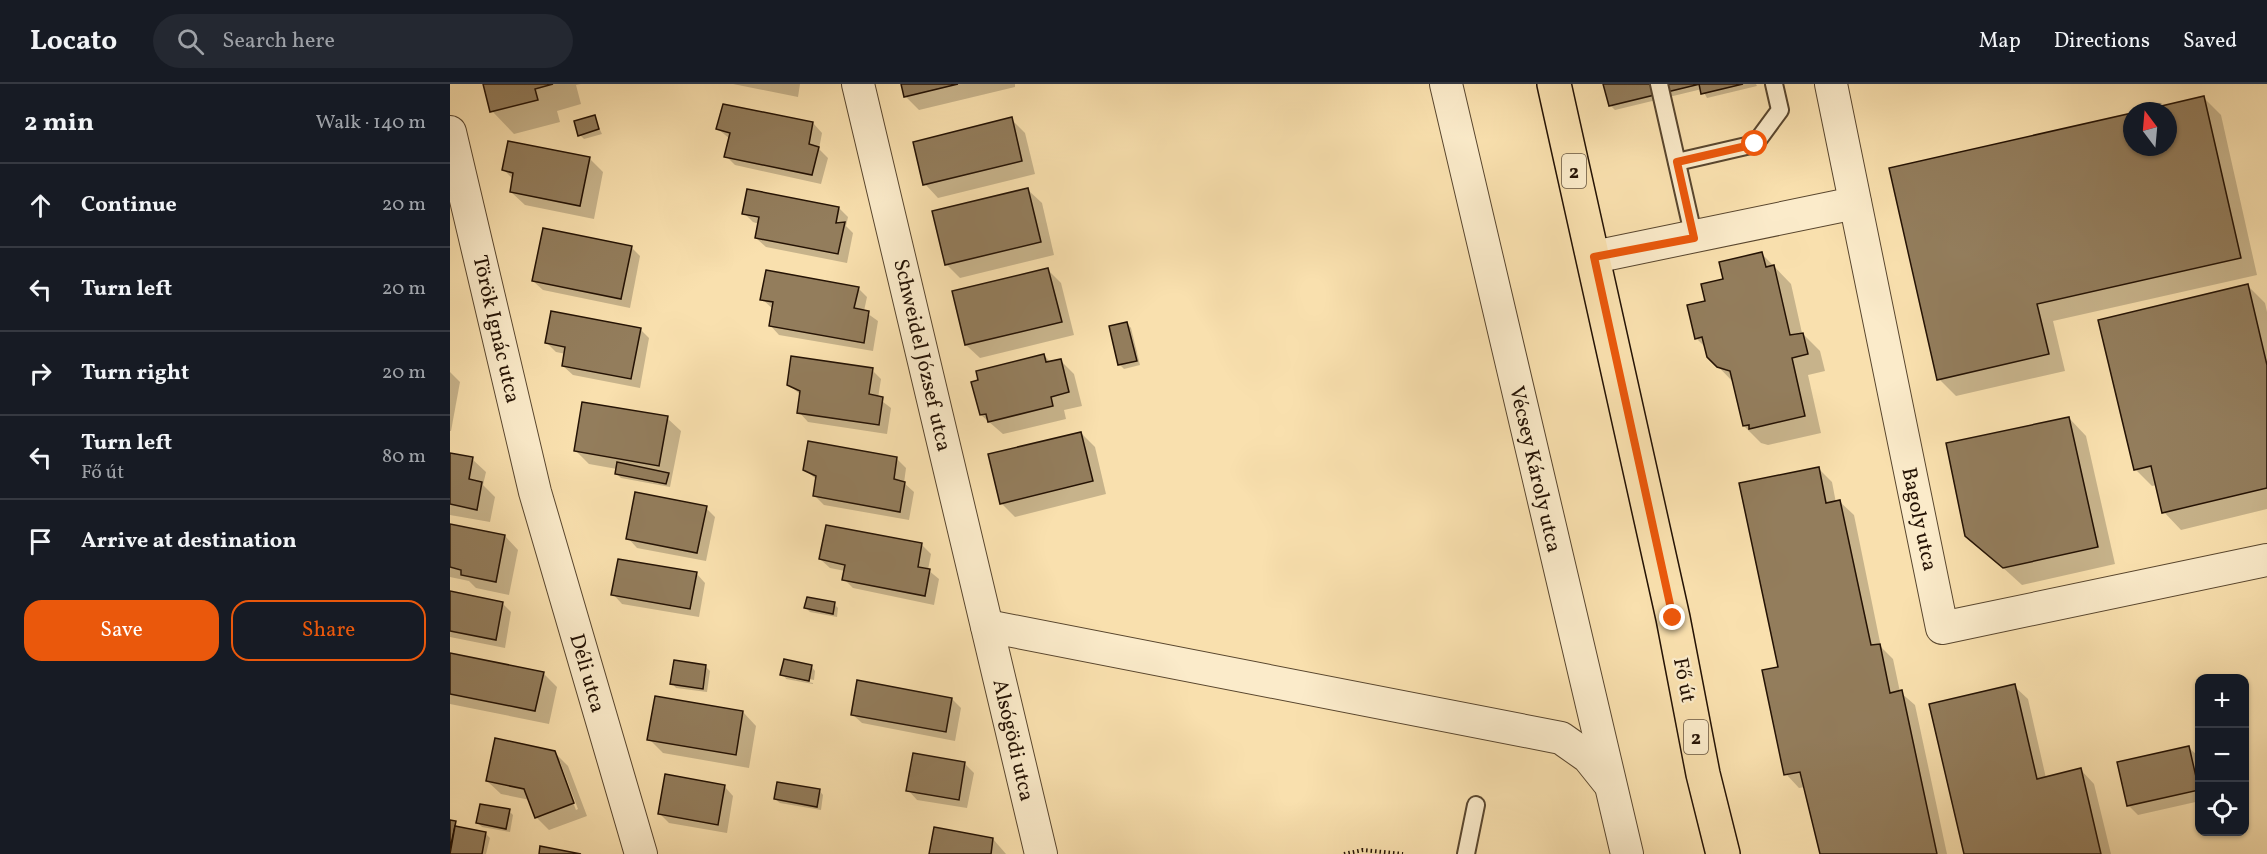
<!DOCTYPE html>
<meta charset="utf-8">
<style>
:root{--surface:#171b24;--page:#242831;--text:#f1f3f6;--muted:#9ea1a6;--line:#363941;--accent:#ea580c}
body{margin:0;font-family:Vollkorn,serif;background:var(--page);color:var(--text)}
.controls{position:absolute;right:18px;bottom:18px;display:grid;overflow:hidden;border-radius:12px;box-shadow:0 2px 4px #0004}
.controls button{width:54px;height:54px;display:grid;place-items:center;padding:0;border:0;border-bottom:2px solid var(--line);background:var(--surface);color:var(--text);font:30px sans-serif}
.compass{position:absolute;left:1673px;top:18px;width:54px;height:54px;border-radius:50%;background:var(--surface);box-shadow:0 2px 4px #0004;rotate:344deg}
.stop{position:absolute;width:18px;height:18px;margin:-14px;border:4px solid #ea580c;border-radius:50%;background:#fff}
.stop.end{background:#ea580c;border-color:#fff;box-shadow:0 2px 6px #0008}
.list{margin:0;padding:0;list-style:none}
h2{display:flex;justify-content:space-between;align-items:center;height:78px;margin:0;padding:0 24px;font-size:26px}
h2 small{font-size:20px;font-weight:400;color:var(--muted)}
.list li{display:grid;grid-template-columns:39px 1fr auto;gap:18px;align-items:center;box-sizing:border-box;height:84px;padding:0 24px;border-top:2px solid var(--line)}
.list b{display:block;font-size:22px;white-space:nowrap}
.list p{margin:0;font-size:20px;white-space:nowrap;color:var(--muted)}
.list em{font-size:20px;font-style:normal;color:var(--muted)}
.actions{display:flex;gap:12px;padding:18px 24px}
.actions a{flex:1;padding:14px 0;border:2px solid var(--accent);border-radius:18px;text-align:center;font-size:21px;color:var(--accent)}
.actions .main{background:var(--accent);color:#fff}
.icon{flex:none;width:33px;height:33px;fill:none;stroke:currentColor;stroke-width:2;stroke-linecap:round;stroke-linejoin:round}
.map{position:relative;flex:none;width:1817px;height:770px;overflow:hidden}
header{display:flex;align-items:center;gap:36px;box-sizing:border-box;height:84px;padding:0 30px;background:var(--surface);border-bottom:2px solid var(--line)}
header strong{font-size:28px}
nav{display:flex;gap:33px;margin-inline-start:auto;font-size:21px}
.search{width:420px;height:54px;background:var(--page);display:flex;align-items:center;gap:15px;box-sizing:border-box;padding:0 21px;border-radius:33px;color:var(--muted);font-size:22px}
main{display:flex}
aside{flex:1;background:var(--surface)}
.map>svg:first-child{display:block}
.shadow{fill:#0003;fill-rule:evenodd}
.building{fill:#937d5c;stroke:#241204;stroke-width:1.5}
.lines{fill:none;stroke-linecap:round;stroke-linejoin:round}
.service-casing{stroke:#59462e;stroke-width:20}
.minor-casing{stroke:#59462e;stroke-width:34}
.primary-casing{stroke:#241204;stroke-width:36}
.path{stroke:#241204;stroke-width:4;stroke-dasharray:1.5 3;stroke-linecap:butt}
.service{stroke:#fbebca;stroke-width:16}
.minor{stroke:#fbebca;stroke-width:32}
.primary{stroke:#f9e0ae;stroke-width:33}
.route{stroke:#ea580c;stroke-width:8}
.labels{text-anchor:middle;stroke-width:4.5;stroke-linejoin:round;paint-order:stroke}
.shield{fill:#fbebca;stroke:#64533f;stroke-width:1.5}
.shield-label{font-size:20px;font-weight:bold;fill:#241204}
.street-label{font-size:21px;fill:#241204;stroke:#fbebca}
</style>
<header>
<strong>Locato</strong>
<div class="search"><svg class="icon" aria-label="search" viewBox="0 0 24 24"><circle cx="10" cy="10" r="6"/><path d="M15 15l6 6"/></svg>Search here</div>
<nav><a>Map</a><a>Directions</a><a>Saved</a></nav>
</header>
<main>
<aside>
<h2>2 min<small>Walk · 140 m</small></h2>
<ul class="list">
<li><svg class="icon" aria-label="ahead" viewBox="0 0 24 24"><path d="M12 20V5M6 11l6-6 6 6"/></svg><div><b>Continue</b></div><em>20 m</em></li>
<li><svg class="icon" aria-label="left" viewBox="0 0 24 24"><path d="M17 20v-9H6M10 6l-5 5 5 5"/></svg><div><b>Turn left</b></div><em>20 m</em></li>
<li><svg class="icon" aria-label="right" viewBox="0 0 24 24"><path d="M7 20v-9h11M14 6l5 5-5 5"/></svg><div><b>Turn right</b></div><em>20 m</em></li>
<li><svg class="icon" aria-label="left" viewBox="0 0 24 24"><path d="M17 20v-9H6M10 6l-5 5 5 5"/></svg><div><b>Turn left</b><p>Fő út</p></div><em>80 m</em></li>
<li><svg class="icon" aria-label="arrive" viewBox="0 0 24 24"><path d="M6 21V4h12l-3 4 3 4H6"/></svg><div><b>Arrive at destination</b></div></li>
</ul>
<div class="actions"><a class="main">Save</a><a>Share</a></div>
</aside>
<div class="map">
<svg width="1817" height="770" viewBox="0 0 1817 770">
<rect width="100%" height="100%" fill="#f9e0ae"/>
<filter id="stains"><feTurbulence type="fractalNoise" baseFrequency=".00333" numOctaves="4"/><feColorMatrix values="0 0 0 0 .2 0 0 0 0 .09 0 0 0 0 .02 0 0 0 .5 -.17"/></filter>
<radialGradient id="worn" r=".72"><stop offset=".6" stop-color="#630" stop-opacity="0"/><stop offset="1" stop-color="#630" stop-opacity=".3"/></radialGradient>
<g class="shadow">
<polygon points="35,0 131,0 126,1 131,20 107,27 110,38 64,50 42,27"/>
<polygon points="283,0 350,0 348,13"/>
<polygon points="452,0 565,0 565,3 469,26 455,12"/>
<polygon points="1155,0 1306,0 1307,2 1257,14 1252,5 1165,26 1160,21"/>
<polygon points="1754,14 1771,31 1807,191 1603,237 1615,287 1506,312 1489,295 1682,30 1682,63 1718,63 1718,27 1697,27"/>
<polygon points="144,33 152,50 134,55 130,51"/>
<polygon points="561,35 575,49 585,90 488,114 475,100"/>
<polygon points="363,39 372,49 369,65 378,74 371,100 285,81 276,72 280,55 268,45"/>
<polygon points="139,74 153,88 144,135 75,121 61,108 64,96 54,86"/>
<polygon points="578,106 592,119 604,171 510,194 496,180"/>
<polygon points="389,124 398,133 396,142 403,149 397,179 316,163 306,154 309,140 303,138 294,129"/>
<polygon points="181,163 190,172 180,224 93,206 83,197"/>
<polygon points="1312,170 1341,200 1352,249 1370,267 1375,287 1358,291 1371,349 1318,361 1311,359 1294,342 1284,299 1258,272 1256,264 1246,254 1257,218 1275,196"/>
<polygon points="598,186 611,199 624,251 530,274 516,261"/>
<polygon points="1798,202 1815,219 1817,228 1817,425 1731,446 1714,428 1707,401 1702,402 1685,385"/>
<polygon points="408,204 417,213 414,227 428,237 423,267 329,251 320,241 323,225 312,215"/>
<polygon points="677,239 681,244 690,281 674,285 670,281 661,243"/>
<polygon points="190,245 199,254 190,304 123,291 113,282 116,270 106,268 97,259"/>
<polygon points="594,271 601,279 610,276 624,290 632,322 614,326 616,335 553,350 531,331"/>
<polygon points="422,286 431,295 428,314 441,324 437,350 358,338 349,328 351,311 339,301"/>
<polygon points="0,288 10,298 1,347 0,347"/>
<polygon points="217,334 231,347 220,403 171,394 166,389 167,385 139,380 125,366"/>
<polygon points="1619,334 1636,352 1665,480 1572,501 1517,451"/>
<polygon points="631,349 645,363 656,410 565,433 551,419"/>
<polygon points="0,370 22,375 36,388 33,401 45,413 40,438 0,431"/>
<polygon points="447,375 456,384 454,399 464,408 459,436 374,421 364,411 367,396 354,385"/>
<polygon points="1368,384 1382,398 1386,419 1390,418 1404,431 1431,563 1443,575 1450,608 1465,621 1497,770 1371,770 1355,703 1349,704 1336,690 1330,584"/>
<polygon points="256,424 265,433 256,477 187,464 178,454"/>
<polygon points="0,441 55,452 68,466 59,511 26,504 19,497 0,493"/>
<polygon points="377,442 472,461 481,470 478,486 489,495 484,521 403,504 394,495 395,487 380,484 370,475"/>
<polygon points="246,489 255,499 249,533 172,520 163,510"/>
<polygon points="0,509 52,519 61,528 55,564 0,553"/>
<polygon points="384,520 388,524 387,533 360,528 356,524"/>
<polygon points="0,570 93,589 107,603 99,640 0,620"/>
<polygon points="361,582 365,587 364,596 335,590 335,593 332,590"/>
<polygon points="256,583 260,587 257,608 226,604 222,599"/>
<polygon points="335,593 363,599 363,600 336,595"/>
<polygon points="1564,602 1578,615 1596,694 1631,686 1644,700 1661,770 1516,770"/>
<polygon points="502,615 511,624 505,657 412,639 402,630"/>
<polygon points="293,628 306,642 299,684 213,669 199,655"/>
<polygon points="1738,663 1748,672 1750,681 1750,717 1688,731 1679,722 1669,679"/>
<path d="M104 668 118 682 137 732 99 746 86 733 80 716 51 710 37 697ZM107 678H110L128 725 126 726Z"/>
<polygon points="514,679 524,689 517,724 467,716 458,706"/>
<polygon points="274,702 283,712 277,749 219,739 210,730"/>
<polygon points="369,706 373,711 371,726 330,719 325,715"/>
<polygon points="59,727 63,731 60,748 32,743 28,739"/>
<polygon points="0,737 12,745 35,749 40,754 36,770 0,770"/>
<polygon points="543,755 556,770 481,770"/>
</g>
<g class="building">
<polygon points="33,0 103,0 85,5 88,16 40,28"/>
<polygon points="451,0 508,0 454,13"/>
<polygon points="1153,0 1250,0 1159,22"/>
<polygon points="1249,0 1293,0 1251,10"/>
<polygon points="1754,12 1791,174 1587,220 1599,270 1487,296 1439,84 1682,29 1682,63 1718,63 1718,27 1690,27"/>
<polygon points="273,20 363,38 359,60 369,63 362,91 274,73 280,49 266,45"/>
<polygon points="145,31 149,45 128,52 124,37"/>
<polygon points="562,33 572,77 473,101 463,58"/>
<polygon points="58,57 140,73 130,122 60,108 63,89 52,86"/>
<polygon points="578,104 591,158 495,181 482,127"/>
<polygon points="297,105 389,123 386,139 395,138 388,170 305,154 309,133 292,130"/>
<polygon points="93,144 182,162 171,215 82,197"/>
<polygon points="1312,168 1316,183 1324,181 1340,251 1353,249 1358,270 1342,274 1355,332 1299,345 1299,341 1293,342 1280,287 1267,283 1257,273 1252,253 1245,255 1237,221 1255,217 1251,200 1273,195 1269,178"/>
<polygon points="598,184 612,238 515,261 502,207"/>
<polygon points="316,186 409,203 404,224 419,227 414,259 319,242 323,218 310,216"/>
<polygon points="1798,200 1817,281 1817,404 1712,429 1701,382 1684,386 1648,236"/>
<polygon points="101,227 191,244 181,295 112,282 115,263 95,259"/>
<polygon points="677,238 687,277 668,281 659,242"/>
<polygon points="594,270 596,278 611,275 619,308 601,313 603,322 538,338 536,330 530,331 521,298 528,296 526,287"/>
<polygon points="341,272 423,284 419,310 433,313 429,341 347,329 350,307 337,301"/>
<polygon points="132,318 218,332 209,382 124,367"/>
<polygon points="1619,333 1648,463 1553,484 1515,452 1496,359"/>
<polygon points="631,348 643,397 550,420 538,370"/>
<polygon points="358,357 447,373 444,395 455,398 450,428 363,412 366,392 353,386"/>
<polygon points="0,369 23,373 19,395 32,398 27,426 0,420"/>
<polygon points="167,378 219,389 216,400 165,390"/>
<polygon points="1369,383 1376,419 1390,416 1421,561 1430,560 1440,609 1452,606 1487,770 1370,770 1350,688 1334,691 1312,586 1328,583 1289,399"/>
<polygon points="185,408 257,422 247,469 176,455"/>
<polygon points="0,440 55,451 46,498 11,491 11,486 0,483"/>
<polygon points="376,441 472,459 468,483 480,485 475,512 392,496 395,481 369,475"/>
<polygon points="168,475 247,488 240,525 161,511"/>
<polygon points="0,507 53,518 46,556 0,547"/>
<polygon points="357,513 385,518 383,530 354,524"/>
<polygon points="0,569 94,588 85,627 0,610"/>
<polygon points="334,575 362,581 359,597 330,591"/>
<polygon points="224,576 256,581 253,605 220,600"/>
<polygon points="407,596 502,614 496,648 401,631"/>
<polygon points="1565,600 1587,695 1631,684 1651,770 1514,770 1479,620"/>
<polygon points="205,612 293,627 286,671 197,656"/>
<polygon points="45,654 105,667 124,719 85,734 74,705 36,697"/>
<polygon points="1739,662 1749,706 1677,722 1667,678"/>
<polygon points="463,669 515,678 509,716 456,707"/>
<polygon points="215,690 275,701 268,741 208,730"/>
<polygon points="327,698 370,705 367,723 324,715"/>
<polygon points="30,720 60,725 56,745 26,739"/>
<polygon points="0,736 6,737 0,765"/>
<polygon points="5,742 36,748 32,770 0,770"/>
<polygon points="484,743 543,754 541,770 479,770"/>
<polygon points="90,762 131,770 89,770"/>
</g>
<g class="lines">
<g class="service-casing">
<g id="service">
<polyline points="1209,0 1244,154"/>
<polyline points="1227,78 1305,60 1330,26 1324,0"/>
<polyline points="1016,770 1026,721"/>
</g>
</g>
<g class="minor-casing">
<g id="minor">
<polyline points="408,0 591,770"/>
<polyline points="996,0 1177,770"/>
<polyline points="1381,0 1492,544 1817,476"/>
<polyline points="0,48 85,408 191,770"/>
<polyline points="1144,173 1405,119"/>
<polyline points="537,542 1111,654 1138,673 1158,698"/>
</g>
</g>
<g class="primary-casing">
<polyline id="primary" points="1104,0 1223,534 1253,690 1273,770"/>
</g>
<polyline class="path" points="894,770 913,766 953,770"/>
<use href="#service" class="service"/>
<use href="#minor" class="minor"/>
<use href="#primary" class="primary"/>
</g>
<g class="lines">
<polyline class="route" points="1223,534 1144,173 1244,154 1227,78 1305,60"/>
</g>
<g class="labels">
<g class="shield">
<rect x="1112" y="70" width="24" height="34" rx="4.5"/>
<rect x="1234" y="636" width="24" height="34" rx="4.5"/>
</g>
<g class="shield-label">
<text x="1124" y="94">2</text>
<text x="1246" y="660">2</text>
</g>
<g class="street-label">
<text transform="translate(47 245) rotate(77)" y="7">Török Ignác utca</text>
<text transform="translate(473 271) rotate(77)" y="7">Schweidel József utca</text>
<text transform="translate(1086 385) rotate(77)" y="7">Vécsey Károly utca</text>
<text transform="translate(1470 435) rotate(78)" y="7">Bagoly utca</text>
<text transform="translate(138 589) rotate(74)" y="7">Déli utca</text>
<text transform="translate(1235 596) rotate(79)" y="7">Fő út</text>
<text transform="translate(564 656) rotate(77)" y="7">Alsógödi utca</text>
</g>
</g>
<rect width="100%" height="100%" filter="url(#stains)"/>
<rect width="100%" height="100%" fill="url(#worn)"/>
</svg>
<div class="controls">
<button>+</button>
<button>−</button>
<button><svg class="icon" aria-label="locate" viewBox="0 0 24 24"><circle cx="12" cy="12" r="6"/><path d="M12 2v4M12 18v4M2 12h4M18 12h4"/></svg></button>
</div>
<svg class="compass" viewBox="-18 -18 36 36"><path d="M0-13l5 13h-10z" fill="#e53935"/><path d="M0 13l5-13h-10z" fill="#9ea1a6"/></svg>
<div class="stop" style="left:1305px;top:60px"></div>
<div class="stop end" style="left:1223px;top:534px"></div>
</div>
</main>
